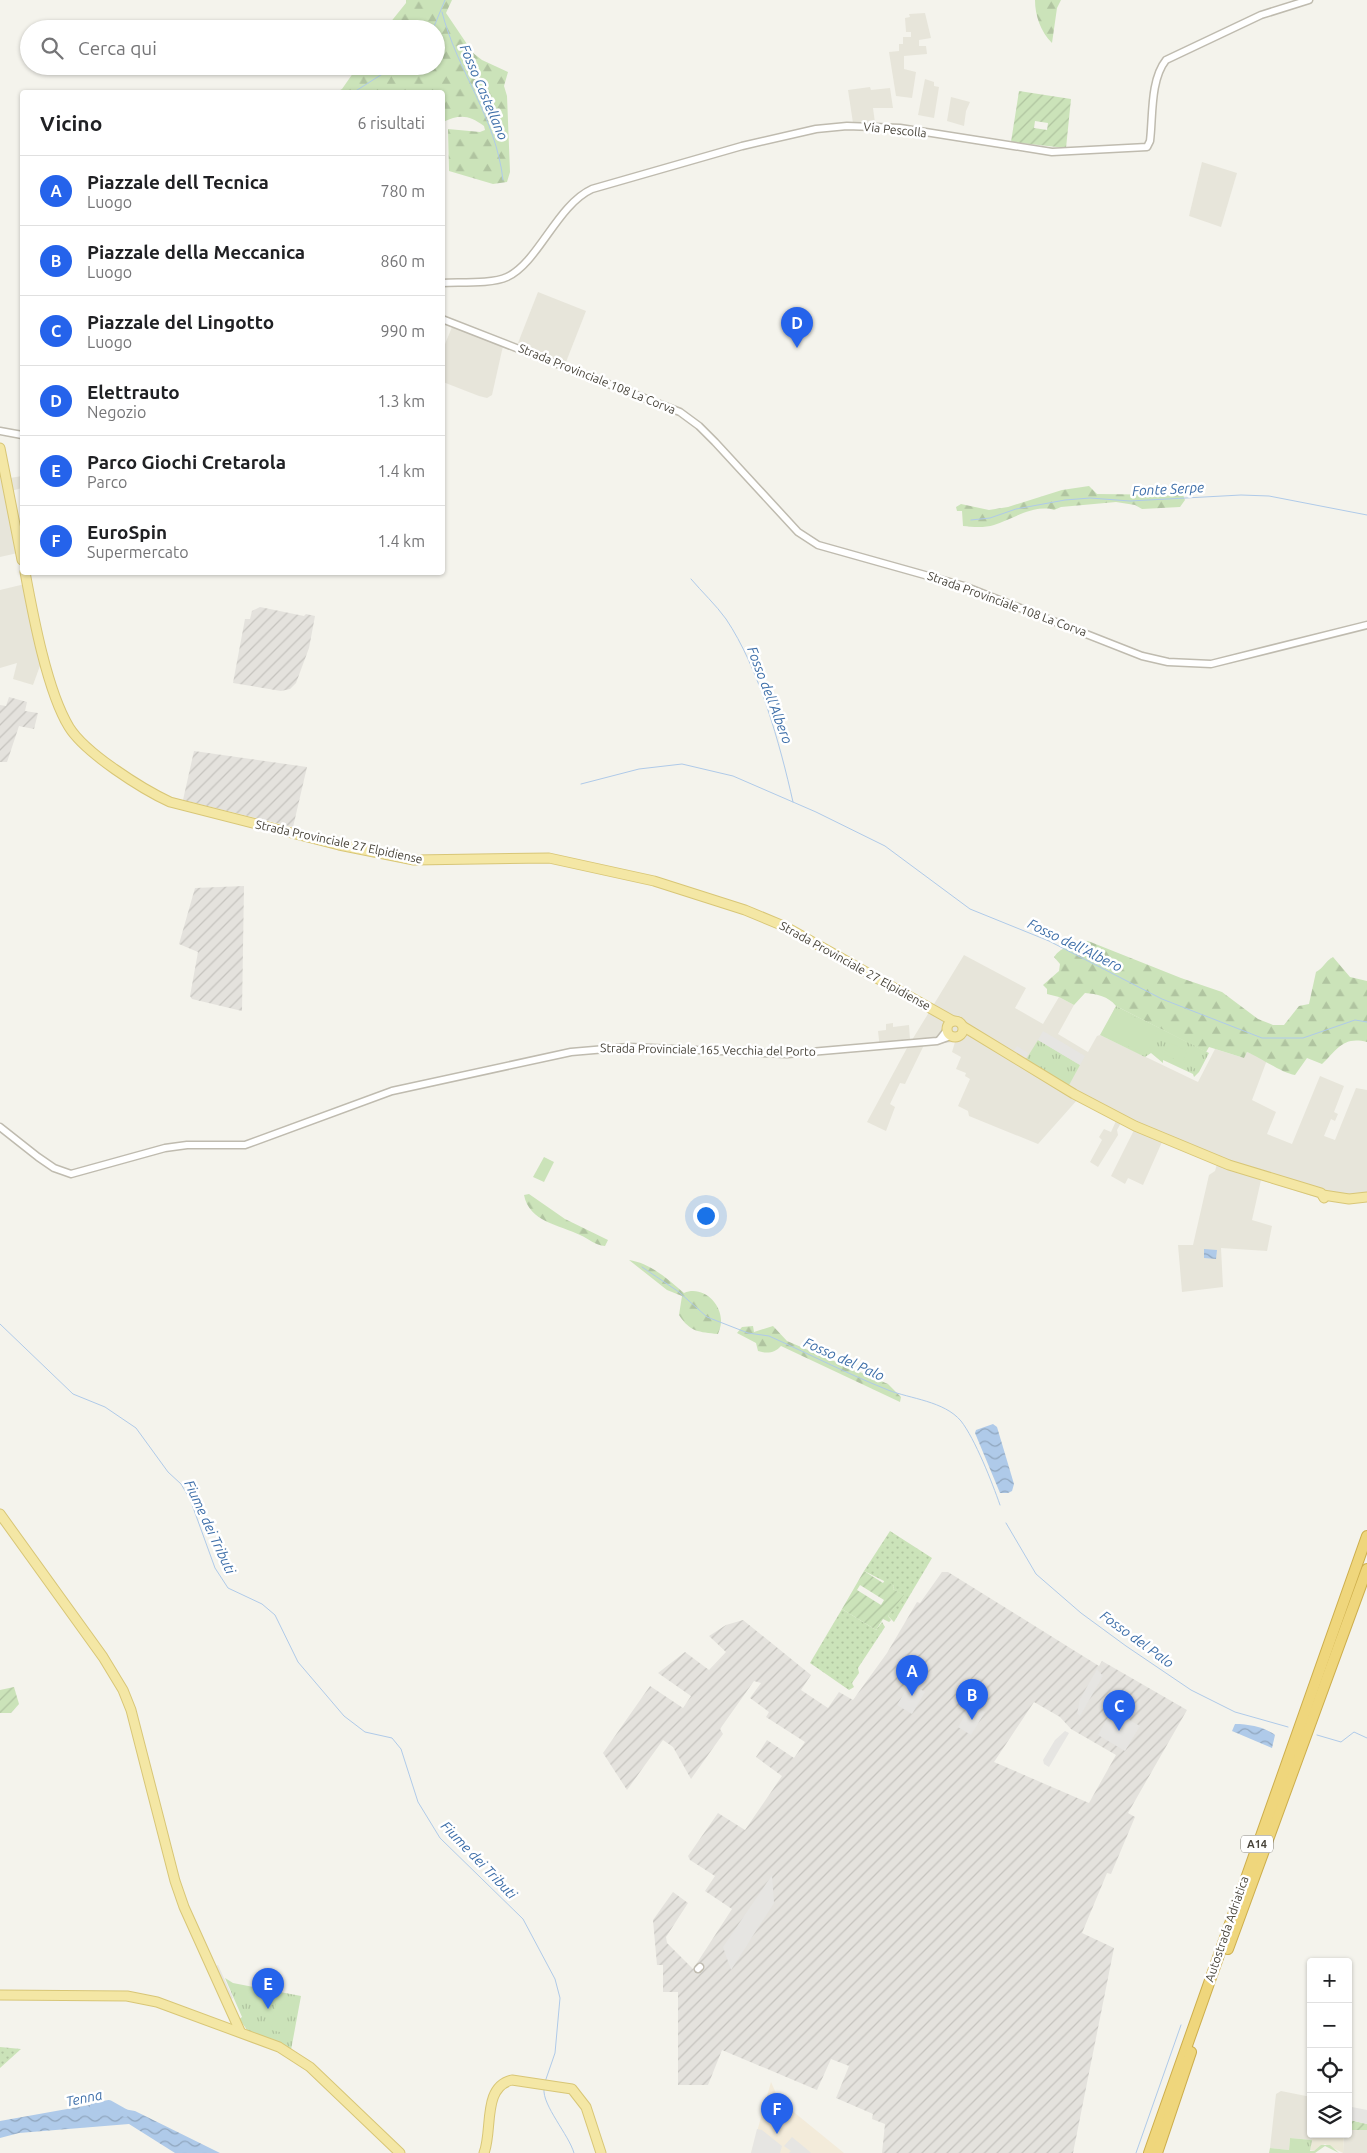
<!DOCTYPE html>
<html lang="it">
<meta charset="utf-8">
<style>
:root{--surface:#fff;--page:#f6f6f6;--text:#202124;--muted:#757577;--line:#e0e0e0;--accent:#2563eb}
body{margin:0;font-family:Ubuntu,sans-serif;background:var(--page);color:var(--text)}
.controls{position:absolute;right:15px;bottom:15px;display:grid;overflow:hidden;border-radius:5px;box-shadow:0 1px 4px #0004}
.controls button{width:45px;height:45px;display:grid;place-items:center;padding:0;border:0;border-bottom:1px solid var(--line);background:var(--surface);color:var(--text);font:25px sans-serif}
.you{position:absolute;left:705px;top:1215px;width:18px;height:18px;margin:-12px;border:4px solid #fff;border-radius:50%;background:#1a73e8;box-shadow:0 0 0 8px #1a73e833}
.badge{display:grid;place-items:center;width:32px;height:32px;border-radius:50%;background:var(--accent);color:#fff;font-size:16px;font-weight:700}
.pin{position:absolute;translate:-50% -41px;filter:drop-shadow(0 1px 2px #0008)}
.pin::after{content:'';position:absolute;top:26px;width:18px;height:15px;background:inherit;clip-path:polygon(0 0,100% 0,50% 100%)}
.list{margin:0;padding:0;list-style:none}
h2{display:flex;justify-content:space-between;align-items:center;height:65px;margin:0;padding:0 20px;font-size:21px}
h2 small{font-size:16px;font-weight:400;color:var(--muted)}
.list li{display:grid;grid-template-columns:32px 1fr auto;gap:15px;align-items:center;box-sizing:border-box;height:70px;padding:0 20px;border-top:1px solid var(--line)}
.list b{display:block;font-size:19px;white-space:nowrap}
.list p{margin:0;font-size:16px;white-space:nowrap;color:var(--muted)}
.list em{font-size:16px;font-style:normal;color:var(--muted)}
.icon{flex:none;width:28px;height:28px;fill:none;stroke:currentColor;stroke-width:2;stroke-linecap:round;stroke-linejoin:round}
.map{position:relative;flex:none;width:1367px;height:2153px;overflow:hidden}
.search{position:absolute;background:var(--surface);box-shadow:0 1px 4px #0004;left:20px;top:20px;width:425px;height:55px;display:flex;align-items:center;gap:12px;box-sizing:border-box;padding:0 18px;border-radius:28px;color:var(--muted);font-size:19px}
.panel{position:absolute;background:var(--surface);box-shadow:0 1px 4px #0004;left:20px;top:90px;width:425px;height:485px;border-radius:5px}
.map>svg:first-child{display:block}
.residential{fill:#e7e5da}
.commercial{fill:#f3ebda}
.industrial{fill:url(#industrial-furrows);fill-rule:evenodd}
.education{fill:#ebe8d7}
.grass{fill:url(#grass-dots)}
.forest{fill:url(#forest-firs)}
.park{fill:url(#park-tufts)}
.garden{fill:url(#garden-furrows);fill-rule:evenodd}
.pitch{fill:#cbe3b9}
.parking{fill:#e6e5e2}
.water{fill:url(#water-waves)}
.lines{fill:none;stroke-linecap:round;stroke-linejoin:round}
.stream{stroke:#afcae9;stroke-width:1}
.river{stroke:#afcae9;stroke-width:8}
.minor-casing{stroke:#bfbbaf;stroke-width:9}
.major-casing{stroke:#d8c676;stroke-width:11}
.highway-casing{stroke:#cdae4c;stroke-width:12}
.minor{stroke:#fff;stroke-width:6}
.major{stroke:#f4e7a5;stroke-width:9}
.highway{stroke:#efd67c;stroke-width:10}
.labels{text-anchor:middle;stroke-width:5;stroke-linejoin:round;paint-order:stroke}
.shield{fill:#fff;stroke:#7f7c75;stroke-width:1}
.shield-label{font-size:11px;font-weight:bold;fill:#48443a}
.street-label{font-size:12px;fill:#48443a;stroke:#fff}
.water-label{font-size:14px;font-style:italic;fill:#3e6fa9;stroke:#fff}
</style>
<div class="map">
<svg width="1367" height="2153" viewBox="0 0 1367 2153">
<defs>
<pattern id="industrial-furrows" width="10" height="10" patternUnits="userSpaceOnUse" patternTransform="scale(1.25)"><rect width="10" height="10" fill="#e4e2dd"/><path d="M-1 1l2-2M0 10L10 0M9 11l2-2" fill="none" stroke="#c5c3be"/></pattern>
<pattern id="grass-dots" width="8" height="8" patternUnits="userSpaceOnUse" patternTransform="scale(1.25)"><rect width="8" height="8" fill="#cbe3b9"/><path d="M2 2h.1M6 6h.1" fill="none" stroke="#b0c4a0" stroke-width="1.8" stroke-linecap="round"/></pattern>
<pattern id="forest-firs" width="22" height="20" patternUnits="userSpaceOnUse" patternTransform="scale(1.25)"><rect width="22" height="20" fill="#cbe3b9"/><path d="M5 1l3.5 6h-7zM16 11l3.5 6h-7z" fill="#b0c4a0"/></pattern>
<pattern id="park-tufts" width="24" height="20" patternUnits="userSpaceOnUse" patternTransform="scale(1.25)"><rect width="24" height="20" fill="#cbe3b9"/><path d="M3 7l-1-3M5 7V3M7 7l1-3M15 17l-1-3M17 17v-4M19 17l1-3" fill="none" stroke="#b0c4a0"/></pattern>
<pattern id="garden-furrows" width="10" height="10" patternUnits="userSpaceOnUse" patternTransform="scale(1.25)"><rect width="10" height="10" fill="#cbe3b9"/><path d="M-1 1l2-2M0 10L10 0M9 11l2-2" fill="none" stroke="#b0c4a0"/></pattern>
<pattern id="water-waves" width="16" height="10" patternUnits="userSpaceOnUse" patternTransform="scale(1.25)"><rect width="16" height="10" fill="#afcae9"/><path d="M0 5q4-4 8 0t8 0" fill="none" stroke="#90a6be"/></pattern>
</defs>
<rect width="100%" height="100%" fill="#f4f3ec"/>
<g class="residential">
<polygon points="925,13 931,38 919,40 919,46 926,46 927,54 904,56 904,69 916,72 912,98 896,96 889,52 899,51 899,44 903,44 903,37 911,37 911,32 906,32 905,18 910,17 909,14"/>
<polygon points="925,79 934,82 934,86 939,87 934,118 918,115"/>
<polygon points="870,87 871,90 890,88 893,108 873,108 875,123 853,123 848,90"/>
<polygon points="951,97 970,102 966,111 964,126 947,121"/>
<polygon points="1202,162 1237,173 1221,227 1189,216"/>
<polygon points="538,292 586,311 566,362 518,343"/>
<polygon points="452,327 503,346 492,395 487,398 479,396 443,382 443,349"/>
<polygon points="0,444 3,445 10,478 22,476 22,488 11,491 19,530 22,529 22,552 0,557"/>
<polygon points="29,583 49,660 41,663 33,685 13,679 17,663 0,668 0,590"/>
<polygon points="964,955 1026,988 1015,1008 1043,1024 1059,997 1074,1005 1058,1034 1088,1052 1097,1036 1100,1035 1198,1082 1215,1049 1244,1058 1247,1052 1267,1060 1252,1100 1276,1112 1267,1134 1292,1144 1320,1076 1344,1086 1334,1112 1338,1114 1335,1121 1331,1119 1324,1136 1335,1140 1356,1088 1367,1090 1367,1201 1325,1200 1261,1180 1252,1220 1272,1226 1267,1251 1221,1248 1223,1287 1182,1292 1178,1245 1193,1245 1209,1175 1215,1171 1217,1164 1162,1142 1143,1185 1128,1178 1125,1184 1111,1176 1134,1130 1121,1123 1117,1130 1118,1135 1098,1167 1090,1162 1102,1140 1099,1137 1104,1129 1111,1132 1116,1121 1078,1099 1038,1144 969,1116 968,1111 958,1106 970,1079 965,1076 966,1073 956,1069 961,1057 952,1052 955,1042 924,1045 905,1084 900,1083 890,1104 895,1107 886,1131 867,1122 907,1048 880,1049 878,1031 886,1030 886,1024 893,1023 893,1027 909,1025 910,1040 912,1040"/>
<polygon points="1281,2091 1311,2097 1312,2140 1290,2138 1289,2150 1270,2148 1276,2094"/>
<polygon points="1348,2130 1367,2130 1367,2153 1343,2153 1344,2134 1348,2134"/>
</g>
<polygon class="commercial" points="771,2082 779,2100 844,2153 751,2153"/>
<g class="industrial">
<polygon points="260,607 304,616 306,614 315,616 309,648 296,683 290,689 281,691 233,683 245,619 250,619 252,611"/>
<polygon points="9,697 27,702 25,711 38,713 34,729 19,726 7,762 0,762 0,705 6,706"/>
<polygon points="194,751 307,767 293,827 183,800"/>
<polygon points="244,886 242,1011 192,999 190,996 198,952 179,944 195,888"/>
<path d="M942 1572H948L1099 1666 1102 1661 1187 1710 1128 1813 1135 1817 1111 1874 1107 1873 1082 1933 1114 1948 1073 2153H882L885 2124 872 2119 873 2114 836 2098 849 2066 831 2059 817 2090 722 2050 708 2085H678V1992H663V1965H657L653 1920 673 1892 688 1903 666 1937 667 1943 693 1969 732 1909 705 1891 715 1876 690 1860 688 1856 718 1813 745 1830 782 1776 756 1757 767 1740 794 1758 805 1742 766 1717 769 1712 750 1698 761 1683 754 1681 720 1729 723 1734 691 1779 673 1747 663 1740 627 1790 603 1753 650 1686 683 1708 691 1696 658 1673 685 1652 709 1670 726 1652 709 1636 726 1625 743 1620 811 1675 801 1690 828 1708 839 1692 853 1700 887 1653 917 1602 920 1603ZM1034 1702 1060 1717 1071 1729 1116 1755 1089 1803 994 1762Z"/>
</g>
<polygon class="education" points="1313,2134 1344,2134 1343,2153 1325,2144 1314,2151 1310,2150"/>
<g class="grass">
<polygon points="890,1531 932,1558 894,1622 888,1616 903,1595 893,1589 894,1586 864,1571"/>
<polygon points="842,1609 876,1630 882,1622 885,1627 858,1668 859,1673 852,1683 854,1687 849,1690 810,1663"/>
<polygon points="0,2047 21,2049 0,2068"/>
</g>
<g class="forest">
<path d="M406 0H452L446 13 473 53 482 60 508 72 504 86 507 96 510 172 507 182 493 184 449 171 448 129 480 132 485 130 484 126C469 115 460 114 443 122L442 92H336L342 89 358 66H436V29H385L406 3Z"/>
<path d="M1035 0H1061L1057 8 1052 43C1041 32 1035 16 1035 0Z"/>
<path d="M1089 486 1097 494 1183 495 1185 500 1180 507 1142 509 1135 505 1116 502 1061 507 1054 510C1035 504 1012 519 994 525 985 528 972 527 963 526L962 511H957L956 507 961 504 989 510 1008 507 1062 490Z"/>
<path d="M1088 941 1181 978 1222 992 1258 1019 1273 1025H1284L1299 1006 1309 1004 1316 972C1324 968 1325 961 1333 957L1350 977 1367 981V1042C1343 1036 1338 1049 1322 1064L1307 1058 1295 1075C1282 1073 1261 1058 1247 1052L1244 1058 1209 1047 1206 1052 1116 1006C1108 996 1097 994 1085 993L1074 1005 1059 997 1047 994V989L1043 985 1059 971 1060 964 1054 957C1061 946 1076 943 1088 941Z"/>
<path d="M529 1194 565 1219 608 1240 605 1246C595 1245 589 1239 580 1235 560 1225 529 1222 524 1195Z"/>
<path d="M629 1260C650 1263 669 1280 684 1293 702 1285 722 1303 721 1322 721 1326 719 1331 718 1334 699 1332 690 1332 679 1315L682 1296 667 1290Z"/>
<path d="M753 1326 754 1332 773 1326 787 1341 888 1384 901 1397 900 1402 781 1346C775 1353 767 1354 758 1351L756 1343 737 1333 742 1327Z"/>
</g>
<g class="park">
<polygon points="1116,1006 1209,1053 1199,1072 1194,1077 1193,1074 1163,1060 1163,1063 1151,1053 1145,1057 1100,1035"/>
<polygon points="1038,1040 1080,1065 1068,1087 1025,1061"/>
<polygon points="225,1978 233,1983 301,1996 291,2050 248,2031 239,2019 242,2017"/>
<polygon points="1290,2138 1312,2140 1310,2151 1314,2151 1321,2145 1330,2145 1339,2153 1325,2146 1315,2153 1269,2153 1270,2148 1289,2150"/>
</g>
<g class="garden">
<path d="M1019 91 1071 99 1066 148 1011 142ZM1035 121 1048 123 1047 130 1034 128Z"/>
<path d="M864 1571 883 1583 885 1580 894 1586 893 1589 904 1595 888 1616 891 1620 889 1622 883 1619 876 1630 842 1609ZM860 1585 884 1600 881 1605 857 1590Z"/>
<polygon points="14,1687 19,1704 11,1713 0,1713 0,1690"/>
<polygon points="1350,2120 1367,2124 1367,2130 1350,2130"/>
</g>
<g class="pitch">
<polygon points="1115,1008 1158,1029 1146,1055 1103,1034"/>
<polygon points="1170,1043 1187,1051 1182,1063 1164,1054"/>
<polygon points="1187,1058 1201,1065 1198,1070 1184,1063"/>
<polygon points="544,1157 554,1162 544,1182 533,1177"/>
<polygon points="276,2003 290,2006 284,2033 271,2030"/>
</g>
<g class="parking">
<polygon points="1043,1031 1085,1056 1080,1065 1038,1040"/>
<polygon points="1017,1046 1028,1053 1024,1060 1012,1053"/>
<polygon points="1097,1669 1103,1676 1080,1716 1077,1714 1080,1699"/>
<polygon points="910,1683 925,1692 912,1714 897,1705"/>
<polygon points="972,1704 985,1712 971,1735 958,1727"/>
<polygon points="1112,1710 1140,1726 1125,1751 1098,1735"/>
<polygon points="1065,1731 1069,1733 1049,1767 1044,1764 1043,1760 1055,1740"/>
<polygon points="772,1875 774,1903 731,1970 723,1947"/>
<polygon points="218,1965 233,1998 230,2000 214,1967"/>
<polygon points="1352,2107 1367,2110 1367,2124 1350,2120"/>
<polygon points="757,2129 762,2130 782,2146 780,2153 751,2153"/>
<polygon points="792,2137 809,2151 811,2153 789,2153 791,2151 784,2146"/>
</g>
<g class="water">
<polygon points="1204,1249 1217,1250 1216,1259 1204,1258"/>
<polygon points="993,1424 997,1427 1014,1484 1012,1491 1008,1493 1000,1493 975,1433 976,1430"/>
<path d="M1235 1724C1249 1724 1264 1727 1275 1735L1272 1748 1232 1731Z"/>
<polygon points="95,2104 135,2111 220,2153 175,2153 129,2124 19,2133 0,2138 0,2121"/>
</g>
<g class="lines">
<g class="stream">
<path d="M442 12C457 71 496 117 503 180"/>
<polyline points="433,29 445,0"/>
<polyline points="354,92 395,66"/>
<polyline points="971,520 990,518 1016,509 1065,500 1090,498 1130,501 1241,495 1269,496 1367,515"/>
<path d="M691 579C702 592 716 605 726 619 759 668 780 744 793 802"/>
<polyline points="581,784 639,769 682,764 733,776 816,812 885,846 970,909 1049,941 1162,999 1262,1038 1303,1038 1355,1020 1367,1022"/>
<path d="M642 1267 679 1292 707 1317 748 1333 769 1336C809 1354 848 1374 888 1390 911 1399 944 1401 961 1421 975 1439 992 1482 1000 1505"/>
<polyline points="0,1324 73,1394 105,1407 136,1428 168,1472 181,1484 190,1499 215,1568 228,1588 262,1604 275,1615 298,1662 344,1716 365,1732 392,1738 401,1749 418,1802 440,1838 523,1919 555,1979 560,1998 555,2053 545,2082"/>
<polyline points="1006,1523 1036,1574 1081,1613 1126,1646 1191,1690 1235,1712 1288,1727"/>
<polyline points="1317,1735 1341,1742 1354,1732 1367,1738"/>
<path d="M544 2089C542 2105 569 2135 574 2153"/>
<polyline points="1136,2153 1181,2025"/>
</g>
<polyline class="river" points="94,2107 109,2104 125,2113"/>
<g class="minor-casing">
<g id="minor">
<path d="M442 283C460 282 492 284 507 277 538 263 557 205 592 189L742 146 816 129 847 126 900 128 1052 152 1147 147 1150 141C1153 117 1150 80 1166 60L1261 15 1309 0"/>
<polyline points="442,319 680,412 699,426 715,442 798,532 818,545 964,586 1142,656 1168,662 1211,664 1367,625"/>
<polyline points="0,431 22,435"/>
<polyline points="940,1039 947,1030"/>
<polyline points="0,1127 38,1157 54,1168 71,1174 165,1148 187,1145 245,1145 392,1091 571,1052 629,1047 787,1054 937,1041 951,1036"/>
<polyline points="698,1969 700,1967"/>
</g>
</g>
<g class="major-casing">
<g id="major">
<polyline points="0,448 22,560"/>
<path d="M25 572C33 615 47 691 69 727 85 753 142 789 170 802L339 845 414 860 549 858 654 881 745 910 786 927 953 1021"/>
<circle cx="955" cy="1029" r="8"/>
<polyline points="964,1027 1074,1094 1135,1126 1229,1165 1321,1193 1324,1198"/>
<polyline points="1323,1195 1349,1199 1367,1197"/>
<polyline points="0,1514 103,1657 123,1690 131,1710 175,1881 184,1907 240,2031"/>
<polyline points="0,1995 127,1996 157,2002 279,2047 310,2067 400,2153"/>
<path d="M484 2153C493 2130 482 2087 512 2080L572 2089 586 2107 601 2153"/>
</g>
</g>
<g class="highway-casing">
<g id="highway">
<polyline points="1228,1949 1367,1569"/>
<polyline points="1149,2153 1367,1536"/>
<polyline points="1157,2153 1191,2052"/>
</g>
</g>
<use href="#minor" class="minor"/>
<use href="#major" class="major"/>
<use href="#highway" class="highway"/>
</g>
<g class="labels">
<rect class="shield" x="1241" y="1835.5" width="32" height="17" rx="4"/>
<g class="shield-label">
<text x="1257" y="1848">A14</text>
</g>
<g class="street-label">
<text transform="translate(895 130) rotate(6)" y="4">Via Pescolla</text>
<text transform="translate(597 379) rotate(22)" y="4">Strada Provinciale 108 La Corva</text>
<text transform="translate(1007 604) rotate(20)" y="4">Strada Provinciale 108 La Corva</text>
<text transform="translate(339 842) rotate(12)" y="4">Strada Provinciale 27 Elpidiense</text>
<text transform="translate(855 966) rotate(29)" y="4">Strada Provinciale 27 Elpidiense</text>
<text transform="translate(708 1050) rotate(1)" y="4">Strada Provinciale 165 Vecchia del Porto</text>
<text transform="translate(1227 1929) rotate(-71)" y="4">Autostrada Adriatica</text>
</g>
<g class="water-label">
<text transform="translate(484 92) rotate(67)" y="5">Fosso Castellano</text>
<text transform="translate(1168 489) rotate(-3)" y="5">Fonte Serpe</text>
<text transform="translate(770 695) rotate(69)" y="5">Fosso dell'Albero</text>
<text transform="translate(1075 945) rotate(26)" y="5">Fosso dell'Albero</text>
<text transform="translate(844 1359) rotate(24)" y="5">Fosso del Palo</text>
<text transform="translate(210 1527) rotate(65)" y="5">Fiume dei Tributi</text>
<text transform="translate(1137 1639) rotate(36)" y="5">Fosso del Palo</text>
<text transform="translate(479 1860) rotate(46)" y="5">Fiume dei Tributi</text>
<text transform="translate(84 2098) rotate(-12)" y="5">Tenna</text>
</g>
</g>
</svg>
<div class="controls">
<button>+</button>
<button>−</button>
<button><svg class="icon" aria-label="locate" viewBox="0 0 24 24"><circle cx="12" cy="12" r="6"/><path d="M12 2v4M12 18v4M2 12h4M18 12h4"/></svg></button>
<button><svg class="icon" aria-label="layers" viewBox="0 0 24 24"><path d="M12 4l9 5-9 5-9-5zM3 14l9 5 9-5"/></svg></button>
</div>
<div class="you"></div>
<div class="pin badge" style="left:912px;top:1696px">A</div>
<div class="pin badge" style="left:972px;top:1720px">B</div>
<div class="pin badge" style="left:1119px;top:1731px">C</div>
<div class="pin badge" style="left:797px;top:348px">D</div>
<div class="pin badge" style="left:268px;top:2009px">E</div>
<div class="pin badge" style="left:777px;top:2134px">F</div>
<div class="search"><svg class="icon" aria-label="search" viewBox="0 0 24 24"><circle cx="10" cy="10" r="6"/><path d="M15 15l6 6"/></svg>Cerca qui</div>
<section class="panel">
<h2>Vicino<small>6 risultati</small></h2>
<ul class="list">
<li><span class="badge">A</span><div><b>Piazzale dell Tecnica</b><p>Luogo</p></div><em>780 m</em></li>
<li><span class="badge">B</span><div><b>Piazzale della Meccanica</b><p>Luogo</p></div><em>860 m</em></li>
<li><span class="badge">C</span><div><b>Piazzale del Lingotto</b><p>Luogo</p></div><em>990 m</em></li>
<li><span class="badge">D</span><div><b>Elettrauto</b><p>Negozio</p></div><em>1.3 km</em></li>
<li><span class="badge">E</span><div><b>Parco Giochi Cretarola</b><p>Parco</p></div><em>1.4 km</em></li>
<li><span class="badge">F</span><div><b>EuroSpin</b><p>Supermercato</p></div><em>1.4 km</em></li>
</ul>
</section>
</div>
